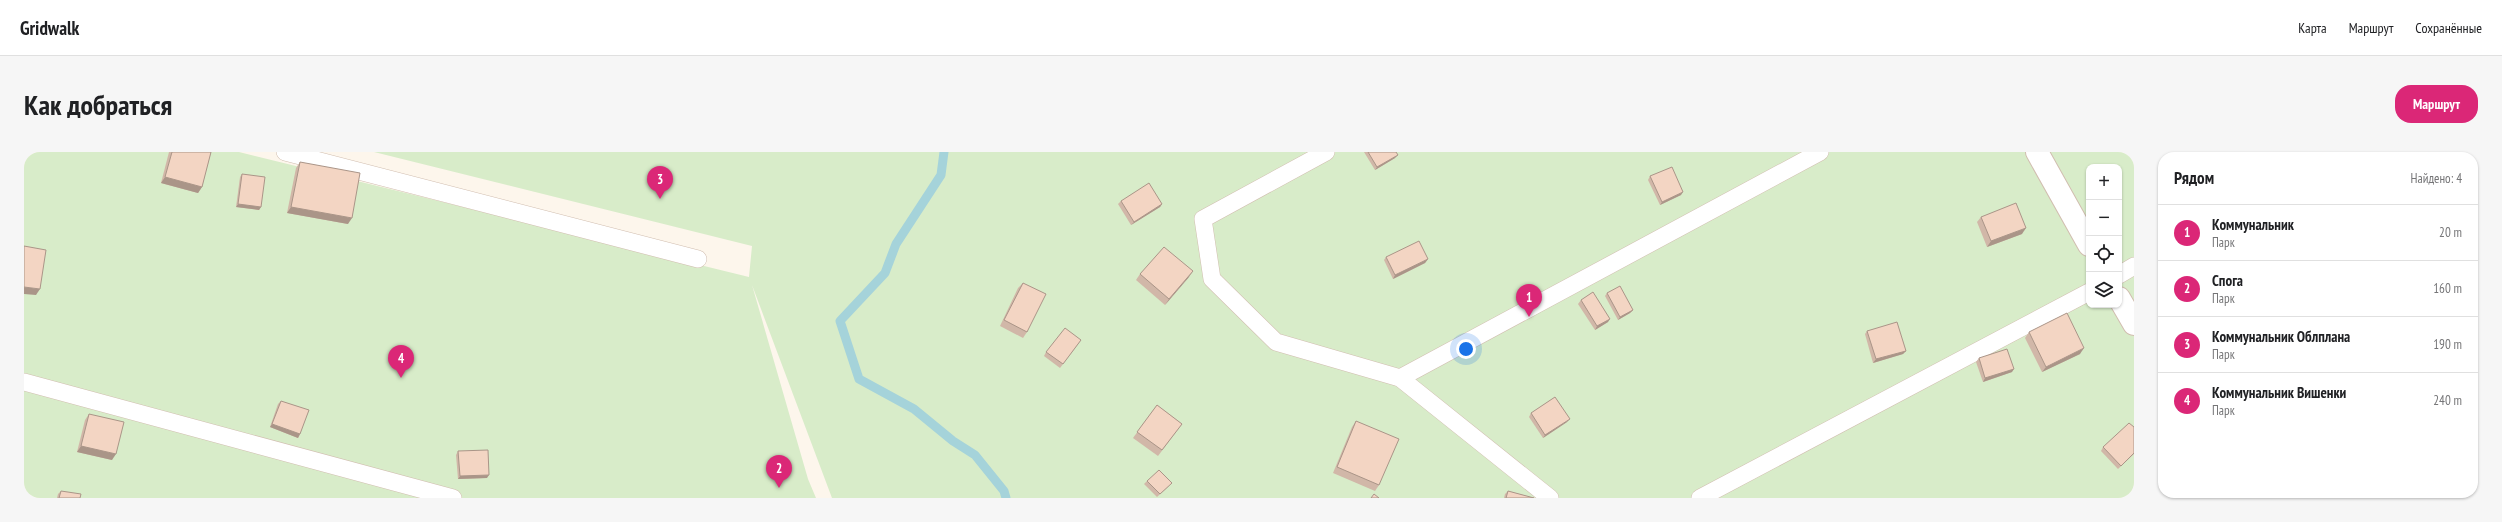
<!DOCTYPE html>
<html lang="ru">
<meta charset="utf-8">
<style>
:root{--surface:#fff;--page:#f6f6f6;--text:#202124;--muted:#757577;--line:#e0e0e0;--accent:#db2777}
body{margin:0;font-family:"PT Sans Narrow",sans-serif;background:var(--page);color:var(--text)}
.controls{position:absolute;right:12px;top:12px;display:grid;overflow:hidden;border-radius:8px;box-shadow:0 1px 3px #0004}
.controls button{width:36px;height:36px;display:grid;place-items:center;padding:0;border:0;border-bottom:1px solid var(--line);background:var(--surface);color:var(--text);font:20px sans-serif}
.you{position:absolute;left:1442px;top:197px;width:14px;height:14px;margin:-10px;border:3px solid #fff;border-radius:50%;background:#1a73e8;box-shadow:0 0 0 6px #1a73e833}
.badge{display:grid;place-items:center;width:26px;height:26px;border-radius:50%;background:var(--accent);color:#fff;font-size:13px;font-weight:700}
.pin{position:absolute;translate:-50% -33px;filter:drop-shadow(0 1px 2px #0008)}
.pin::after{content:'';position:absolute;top:21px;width:14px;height:12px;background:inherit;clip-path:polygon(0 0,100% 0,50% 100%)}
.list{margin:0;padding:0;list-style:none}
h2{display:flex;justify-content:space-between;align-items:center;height:52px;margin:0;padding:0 16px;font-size:17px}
h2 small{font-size:13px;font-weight:400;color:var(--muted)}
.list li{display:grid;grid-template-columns:26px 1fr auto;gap:12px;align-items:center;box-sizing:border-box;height:56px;padding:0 16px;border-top:1px solid var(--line)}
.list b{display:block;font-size:15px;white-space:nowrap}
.list p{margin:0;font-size:13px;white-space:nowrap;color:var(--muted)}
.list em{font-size:13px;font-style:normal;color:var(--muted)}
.icon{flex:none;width:22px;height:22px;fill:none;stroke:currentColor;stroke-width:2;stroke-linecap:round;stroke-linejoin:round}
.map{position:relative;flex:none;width:2110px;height:346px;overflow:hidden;border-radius:16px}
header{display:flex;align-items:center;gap:24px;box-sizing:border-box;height:56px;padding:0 20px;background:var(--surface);border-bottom:1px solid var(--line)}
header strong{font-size:19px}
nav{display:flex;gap:22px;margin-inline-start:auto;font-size:14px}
.intro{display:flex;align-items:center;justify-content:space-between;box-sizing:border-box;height:96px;padding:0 24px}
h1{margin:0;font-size:28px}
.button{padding:10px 18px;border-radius:16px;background:var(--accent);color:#fff;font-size:14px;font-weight:700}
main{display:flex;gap:24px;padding:0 24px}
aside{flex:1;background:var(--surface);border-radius:16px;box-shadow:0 1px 3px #0004}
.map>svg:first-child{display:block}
.green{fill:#d8ecc9;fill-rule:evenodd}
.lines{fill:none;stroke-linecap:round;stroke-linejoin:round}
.stream{stroke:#a5d3da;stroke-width:9}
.service-casing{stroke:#d1beb0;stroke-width:18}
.minor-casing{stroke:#d1beb0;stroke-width:24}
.service{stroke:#fff;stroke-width:17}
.minor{stroke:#fff;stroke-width:22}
.wall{fill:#d1b7a8}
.shaded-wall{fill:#aa9588}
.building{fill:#f3d5c3;stroke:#aa9588}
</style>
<header>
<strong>Gridwalk</strong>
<nav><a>Карта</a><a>Маршрут</a><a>Сохранённые</a></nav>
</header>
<div class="intro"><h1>Как добраться</h1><a class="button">Маршрут</a></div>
<main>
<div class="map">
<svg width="2110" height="346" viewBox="0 0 2110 346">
<rect width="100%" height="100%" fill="#fdf6ec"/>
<path class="green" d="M0 0H215L725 125 728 94 350 0H2110V346H808L728 133 784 327 792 346H0ZM2065 15H2095V153H2065Z"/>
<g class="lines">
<polyline class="stream" points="920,0 917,23 872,92 861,121 816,169 835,227 890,257 929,289 951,303 980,339 982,346"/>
<g class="service-casing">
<g id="service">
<polyline points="261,0 674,107"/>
<polyline points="1302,0 1179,67 1188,127 1252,190 1376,226 1526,346"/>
<polyline points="2095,123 2110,114"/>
<polyline points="1376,226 1796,0"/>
<polyline points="0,230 429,346"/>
<polyline points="1676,346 2065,140"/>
</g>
</g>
<g class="minor-casing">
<g id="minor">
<polyline points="2013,0 2065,93"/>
<polyline points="2095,146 2110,172"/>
</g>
</g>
<use href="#service" class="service"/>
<use href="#minor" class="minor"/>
</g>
<g class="wall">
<polygon points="145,0 187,0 178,35 174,41 137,31"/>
<polygon points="1340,0 1372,0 1371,6 1351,18"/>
<polygon points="276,10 324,72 263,61 272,16"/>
<polygon points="218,22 237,55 235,58 212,55 216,25"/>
<polygon points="1626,24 1657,43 1636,53 1624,28"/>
<polygon points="1097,49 1138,52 1136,55 1107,73 1094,52"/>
<polygon points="1957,65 1998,82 1963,95 1953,70"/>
<polygon points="1362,105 1404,107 1401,111 1369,127 1360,108"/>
<polygon points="1116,122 1165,125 1141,153 1112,128"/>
<polygon points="999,131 1003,180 999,186 976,174 994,136"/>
<polygon points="1583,141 1609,158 1606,161 1594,168 1581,144"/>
<polygon points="1557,148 1584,170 1571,178 1554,152"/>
<polygon points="1843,179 1882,199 1879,202 1849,211 1841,182"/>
<polygon points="2005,180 2056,202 2018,220 2001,186"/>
<polygon points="1057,188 1036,216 1020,204 1022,200"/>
<polygon points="1955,206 1988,220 1959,230 1952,210"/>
<polygon points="257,249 276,282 274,286 246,275 254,252"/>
<polygon points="1133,253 1158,272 1134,304 1109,286"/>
<polygon points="1507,261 1543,270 1519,286 1505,265"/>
<polygon points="65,262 88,308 53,300 61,268"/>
<polygon points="1332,269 1355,333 1351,339 1309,321 1328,275"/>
<polygon points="2079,295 2110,302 2094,317 2077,299"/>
<polygon points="434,299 463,326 434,327 432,303"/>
<polygon points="1123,329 1145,334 1133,345 1120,332"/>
<polygon points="37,339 56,346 33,346 34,342"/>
<polygon points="1484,339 1510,346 1480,346 1481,342"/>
</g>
<g class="shaded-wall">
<polygon points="1374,3 1371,6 1351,18 1353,15"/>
<polygon points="141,25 178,35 174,41 137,31"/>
<polygon points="1659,40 1657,43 1636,53 1638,50"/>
<polygon points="214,52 237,55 235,58 212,55"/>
<polygon points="1138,52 1136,55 1107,73 1110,70"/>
<polygon points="267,55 328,66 324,72 263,61"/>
<polygon points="2002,76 1998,82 1963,95 1967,89"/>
<polygon points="1404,107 1401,111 1369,127 1371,123"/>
<polygon points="1169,119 1165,125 1141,153 1145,147"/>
<polygon points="0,135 16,137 12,143 0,142"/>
<polygon points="1609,158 1606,161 1594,168 1596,165"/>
<polygon points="1586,167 1584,170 1571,178 1573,174"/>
<polygon points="2060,196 2056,202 2018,220 2022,215"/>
<polygon points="1882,199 1879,202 1849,211 1852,207"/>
<polygon points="1990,217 1988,220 1959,230 1961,226"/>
<polygon points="1546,267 1543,270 1519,286 1521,283"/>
<polygon points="248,272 276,282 274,286 246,275"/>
<polygon points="57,294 92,302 88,308 53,300"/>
<polygon points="465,323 463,326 434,327 436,324"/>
</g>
<g class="building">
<polygon points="148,0 187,0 178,35 141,25"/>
<polygon points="1344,0 1372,0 1374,3 1353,15"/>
<polygon points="276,10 336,21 328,66 267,55"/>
<polygon points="1648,15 1659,40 1638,50 1626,24"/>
<polygon points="218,22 241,25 237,55 214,52"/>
<polygon points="1125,31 1138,52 1110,70 1097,49"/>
<polygon points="1992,51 2002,76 1967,89 1957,65"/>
<polygon points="1395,89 1404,107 1371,123 1362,105"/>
<polygon points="0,94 22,98 16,137 0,135"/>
<polygon points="1140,95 1169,119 1145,147 1116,122"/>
<polygon points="999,131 1022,142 1003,180 980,168"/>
<polygon points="1596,134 1609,158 1596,165 1583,141"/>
<polygon points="1569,140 1586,167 1573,174 1557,148"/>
<polygon points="2043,161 2060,196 2022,215 2005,180"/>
<polygon points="1873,170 1882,199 1852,207 1843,179"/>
<polygon points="1041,176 1057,188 1039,212 1022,200"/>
<polygon points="1983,197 1990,217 1961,226 1955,206"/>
<polygon points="1531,245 1546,267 1521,283 1507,261"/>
<polygon points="257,249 285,258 276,282 248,272"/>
<polygon points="1133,253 1158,272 1138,298 1113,280"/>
<polygon points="65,262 100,270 92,302 57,294"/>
<polygon points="1332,269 1375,287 1355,333 1313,315"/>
<polygon points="2105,271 2110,275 2110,301 2097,314 2079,295"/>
<polygon points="464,298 465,323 436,324 434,299"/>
<polygon points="1135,318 1148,331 1136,342 1123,329"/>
<polygon points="37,339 57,342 56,346 35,346"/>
<polygon points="1484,339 1510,346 1482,346"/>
<polygon points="1350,342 1355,346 1347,346"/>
</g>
</svg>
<div class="controls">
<button>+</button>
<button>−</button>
<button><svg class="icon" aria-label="locate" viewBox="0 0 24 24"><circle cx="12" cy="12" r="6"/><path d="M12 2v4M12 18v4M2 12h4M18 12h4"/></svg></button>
<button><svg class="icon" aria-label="layers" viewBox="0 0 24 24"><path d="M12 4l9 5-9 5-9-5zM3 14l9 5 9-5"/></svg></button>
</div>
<div class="you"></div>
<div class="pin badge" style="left:1505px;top:165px">1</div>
<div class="pin badge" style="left:755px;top:336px">2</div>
<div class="pin badge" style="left:636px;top:47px">3</div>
<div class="pin badge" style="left:377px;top:226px">4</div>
</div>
<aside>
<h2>Рядом<small>Найдено: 4</small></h2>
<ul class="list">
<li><span class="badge">1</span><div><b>Коммунальник</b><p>Парк</p></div><em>20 m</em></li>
<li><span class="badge">2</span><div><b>Спога</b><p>Парк</p></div><em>160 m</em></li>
<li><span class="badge">3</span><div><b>Коммунальник Облплана</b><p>Парк</p></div><em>190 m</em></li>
<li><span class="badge">4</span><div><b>Коммунальник Вишенки</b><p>Парк</p></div><em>240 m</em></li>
</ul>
</aside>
</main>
